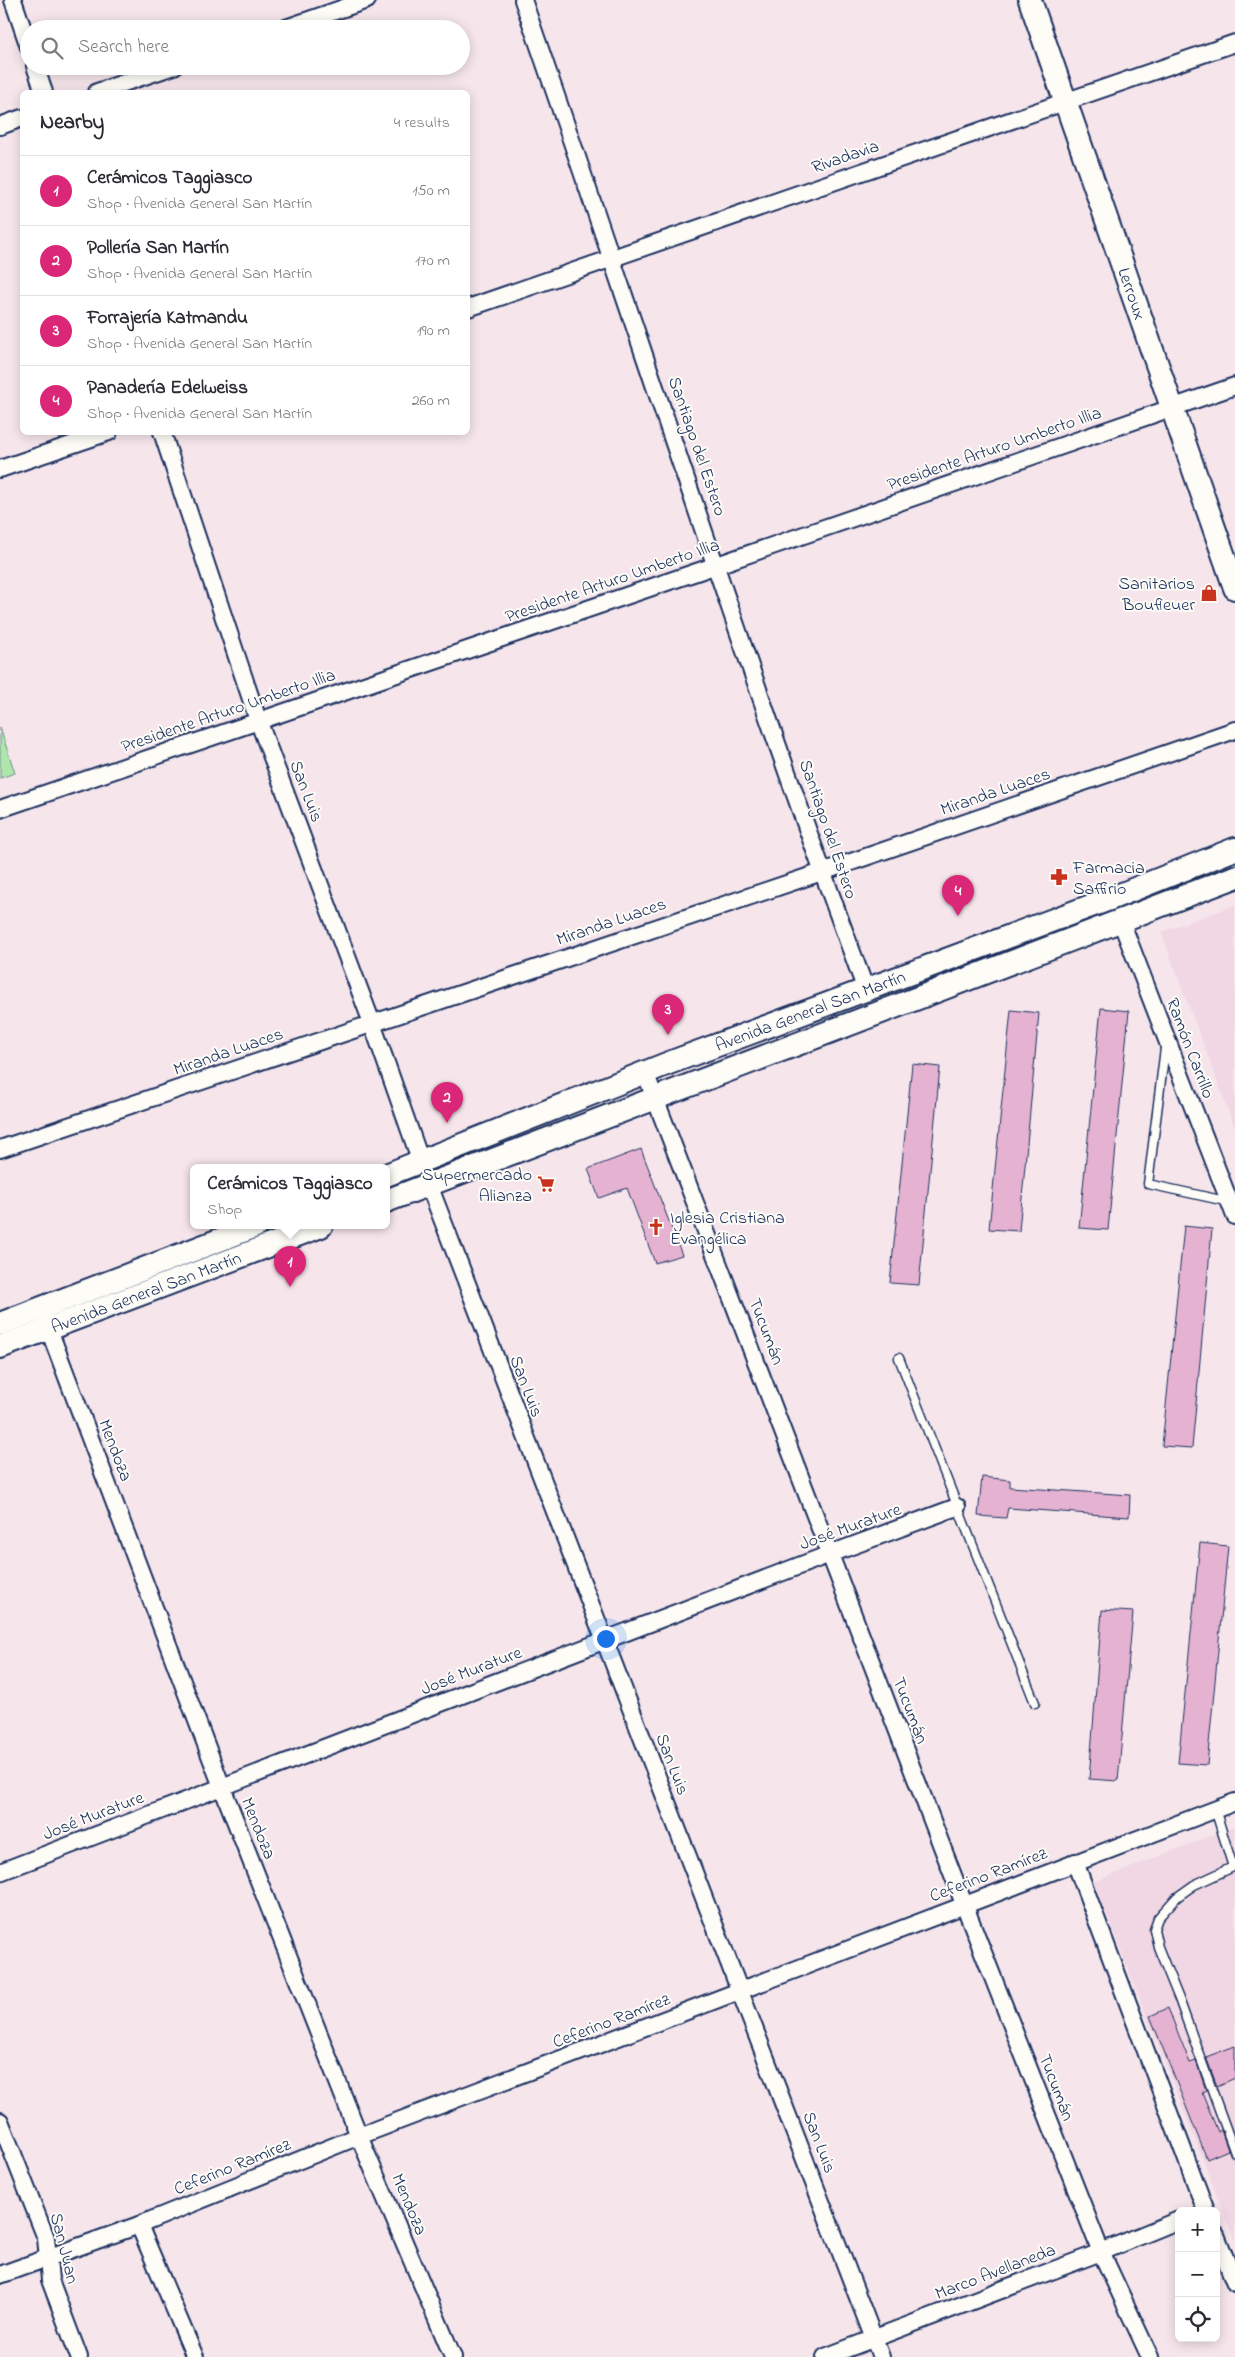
<!DOCTYPE html>
<meta charset="utf-8">
<style>
:root{--surface:#fff;--page:#f2f2f3;--text:#2b2b33;--muted:#7c7c81;--line:#e1e1e2;--accent:#db2777}
body{margin:0;font-family:"Indie Flower",sans-serif;background:var(--page);color:var(--text)}
.controls{position:absolute;right:15px;bottom:15px;display:grid;overflow:hidden;border-radius:8px;box-shadow:0 2px 12px #0003}
.controls button{width:45px;height:45px;display:grid;place-items:center;padding:0;border:0;border-bottom:1px solid var(--line);background:var(--surface);color:var(--text);font:25px sans-serif}
.you{position:absolute;left:605px;top:1638px;width:18px;height:18px;margin:-12px;border:4px solid #fff;border-radius:50%;background:#1a73e8;box-shadow:0 0 0 8px #1a73e833}
.badge{display:grid;place-items:center;width:32px;height:32px;border-radius:50%;background:var(--accent);color:#fff;font-size:16px;font-weight:700}
.pin{position:absolute;translate:-50% -41px;filter:drop-shadow(0 1px 2px #0008)}
.pin::after{content:'';position:absolute;top:26px;width:18px;height:15px;background:inherit;clip-path:polygon(0 0,100% 0,50% 100%)}
.popup{position:absolute;left:190px;top:1164px;width:200px;height:65px;box-sizing:border-box;display:grid;place-content:center;border-radius:8px;background:var(--surface);filter:drop-shadow(0 1px 4px #0005);font-size:16px;white-space:nowrap;color:var(--muted)}
.popup b{font-size:19px;color:var(--text)}
.popup::after{content:'';position:absolute;left:50%;top:100%;margin-left:-10px;border:10px solid transparent;border-top-color:var(--surface)}
.list{margin:0;padding:0;list-style:none}
h2{display:flex;justify-content:space-between;align-items:center;height:65px;margin:0;padding:0 20px;font-size:21px}
h2 small{font-size:16px;font-weight:400;color:var(--muted)}
.list li{display:grid;grid-template-columns:32px 1fr auto;gap:15px;align-items:center;box-sizing:border-box;height:70px;padding:0 20px;border-top:1px solid var(--line)}
.list b{display:block;font-size:19px;white-space:nowrap}
.list p{margin:0;font-size:16px;white-space:nowrap;color:var(--muted)}
.list em{font-size:16px;font-style:normal;color:var(--muted)}
.icon{flex:none;width:28px;height:28px;fill:none;stroke:currentColor;stroke-width:2;stroke-linecap:round;stroke-linejoin:round}
.map{position:relative;flex:none;width:1235px;height:2357px;overflow:hidden}
.search{position:absolute;background:var(--surface);box-shadow:0 2px 12px #0003;left:20px;top:20px;width:450px;height:55px;display:flex;align-items:center;gap:12px;box-sizing:border-box;padding:0 18px;border-radius:28px;color:var(--muted);font-size:19px}
.panel{position:absolute;background:var(--surface);box-shadow:0 2px 12px #0003;left:20px;top:90px;width:450px;height:345px;border-radius:8px}
.map>svg:first-child{display:block}
.built{fill:#f1d7e4}
.green{fill:#aee7ab;stroke:#648b84}
.building{fill:#e5b3d1;stroke:#1b2f5e}
.lines{fill:none;stroke-linecap:round;stroke-linejoin:round}
.lane-casing{stroke:#1b2f5e;stroke-width:11}
.street-casing{stroke:#1b2f5e;stroke-width:20}
.secondary-casing{stroke:#1b2f5e;stroke-width:26}
.lane{stroke:#fdfcf7;stroke-width:8}
.street{stroke:#fdfcf7;stroke-width:16}
.secondary{stroke:#fdfcf7;stroke-width:22}
.labels{text-anchor:middle;stroke-width:4;stroke-linejoin:round;paint-order:stroke}
.street-label{font-size:18px;fill:#1b2f5e;stroke:#fdfcf7}
.poi-label{font-size:18px;fill:#1b2f5e;stroke:#fdfcf7;text-anchor:end}
</style>
<div class="map">
<svg width="1235" height="2357" viewBox="0 0 1235 2357">
<rect width="100%" height="100%" fill="#f6e6ec"/>
<filter id="ink" filterUnits="userSpaceOnUse"><feTurbulence type="fractalNoise" baseFrequency=".02" numOctaves="2"/><feDisplacementMap in="SourceGraphic" scale="10" xChannelSelector="R" yChannelSelector="G"/><feConvolveMatrix kernelMatrix="1 2 1 2 8 2 1 2 1" color-interpolation-filters="sRGB"/></filter>
<g filter="url(#ink)">
<g class="built">
<polygon points="1235,905 1235,1129 1161,932"/>
<polygon points="1235,1826 1235,2242 1094,1882"/>
</g>
<polygon class="green" points="0,728 15,773 0,778"/>
<g class="building">
<polygon points="1101,1008 1129,1011 1108,1230 1079,1228"/>
<polygon points="1011,1010 1039,1013 1019,1231 989,1229"/>
<polygon points="912,1064 940,1067 919,1285 890,1283"/>
<polygon points="641,1149 682,1255 655,1263 627,1188 599,1198 588,1169"/>
<polygon points="1184,1226 1212,1229 1192,1448 1162,1446"/>
<polygon points="982,1477 1010,1480 1010,1487 1130,1495 1129,1517 1008,1508 1006,1518 978,1516"/>
<polygon points="1200,1543 1228,1546 1207,1765 1178,1763"/>
<polygon points="1102,1610 1133,1612 1118,1781 1089,1779"/>
<polygon points="1168,2008 1190,2063 1196,2061 1206,2090 1202,2092 1218,2132 1221,2130 1228,2150 1207,2159 1150,2016"/>
<polygon points="1235,2046 1235,2078 1217,2086 1206,2057"/>
</g>
<g class="lines">
<g class="lane-casing">
<g id="lane">
<polyline points="1165,1048 1148,1184 1230,1202"/>
<polyline points="899,1358 1035,1703"/>
<polyline points="1215,1809 1233,1867"/>
<polyline points="1235,1866 1194,1885 1177,1897 1158,1918 1154,1929 1158,1947 1179,1999 1235,2153"/>
</g>
</g>
<g class="street-casing">
<g id="street">
<polyline points="13,0 29,47"/>
<path d="M523 0C638 330 744 663 866 990"/>
<polyline points="283,29 367,0"/>
<polyline points="35,66 44,92"/>
<polyline points="97,92 174,66"/>
<polyline points="0,126 22,118"/>
<polyline points="468,308 1235,43"/>
<polyline points="162,432 258,720 372,1023 421,1162"/>
<polyline points="0,469 109,432"/>
<polyline points="0,809 717,565 1235,386"/>
<polyline points="1121,921 1235,1216"/>
<polyline points="645,1072 964,1904 1101,2252 1150,2357"/>
<polyline points="0,1149 822,872 1235,730"/>
<polyline points="429,1185 881,2357"/>
<polyline points="45,1319 222,1787 359,2136 453,2357"/>
<polyline points="1075,1862 1206,2211"/>
<polyline points="0,1872 830,1554 957,1507"/>
<polyline points="0,2121 46,2238 50,2280 79,2357"/>
<polyline points="139,2225 195,2357"/>
<polyline points="1216,2235 1235,2283"/>
<polyline points="0,2275 139,2225 359,2136 1235,1802"/>
<polyline points="825,2357 1101,2252 1179,2220"/>
</g>
</g>
<g class="secondary-casing">
<g id="secondary">
<path id="s1" d="M1030 0 1235 588"/>
<path id="s2" d="M386 1175 669 1063 1107 900 1235 849"/>
<polyline points="386,1201 1235,877"/>
<polyline points="0,1324 256,1226"/>
<path id="s3" d="M0 1347 321 1226"/>
</g>
</g>
<use href="#lane" class="lane"/>
<use href="#street" class="street"/>
<use href="#secondary" class="secondary"/>
</g>
</g>
<defs>
<g id="shop-bare" transform="scale(1.35)"><path d="M-5-2.5h2.3a2.7 3.5 0 0 1 5.4 0H5L5.5 6h-11ZM-1.5-2.5h3a1.5 2.3 0 0 0-3 0Z" fill="#c8321e" stroke="#fdfcf7" stroke-width="2.5" paint-order="stroke"/></g>
<g id="pharmacy-bare" transform="scale(1.35)"><path d="M-2-6h4v4h4v4h-4v4h-4v-4h-4v-4h4Z" fill="#c8321e" stroke="#fdfcf7" stroke-width="2.5" paint-order="stroke"/></g>
<g id="supermarket-bare" transform="scale(1.35)"><path d="M-6-5.5h2.5l.6 2H6L4.5 2H-2.5L-4.4-4H-6ZM-1.5 3.2a1.3 1.3 0 1 0 .1 0ZM3 3.2a1.3 1.3 0 1 0 .1 0Z" fill="#c8321e" stroke="#fdfcf7" stroke-width="2.5" paint-order="stroke"/></g>
<g id="church-bare" transform="scale(1.35)"><path d="M-1.2-6h2.4v3.5h3.3v2.4h-3.3V6h-2.4V-.1h-3.3v-2.4h3.3Z" fill="#c8321e" stroke="#fdfcf7" stroke-width="2.5" paint-order="stroke"/></g>
</defs>
<g fill-rule="evenodd">
<use href="#shop-bare" x="1209" y="593"/>
<use href="#pharmacy-bare" x="1059" y="877"/>
<use href="#supermarket-bare" x="546" y="1184"/>
<use href="#church-bare" x="656" y="1227"/>
</g>
<g class="labels">
<g class="street-label">
<text transform="translate(845 156) rotate(-19)" y="6">Rivadavia</text>
<text dy="6" stroke="none"><textPath href="#s1" startOffset="311">Lerroux</textPath></text>
<text transform="translate(698 446) rotate(71)" y="6">Santiago del Estero</text>
<text transform="translate(994 448) rotate(-19)" y="6">Presidente Arturo Umberto Illia</text>
<text transform="translate(612 580) rotate(-19)" y="6">Presidente Arturo Umberto Illia</text>
<text transform="translate(228 710) rotate(-19)" y="6">Presidente Arturo Umberto Illia</text>
<text transform="translate(307 791) rotate(69)" y="6">San Luis</text>
<text transform="translate(995 791) rotate(-19)" y="6">Miranda Luaces</text>
<text transform="translate(829 829) rotate(71)" y="6">Santiago del Estero</text>
<text transform="translate(611 921) rotate(-19)" y="6">Miranda Luaces</text>
<text dy="6" stroke="none"><textPath href="#s2" startOffset="455">Avenida General San Martín</textPath></text>
<text transform="translate(1191 1048) rotate(69)" y="6">Ramón Carrillo</text>
<text transform="translate(228 1051) rotate(-19)" y="6">Miranda Luaces</text>
<text dy="6" stroke="none"><textPath href="#s3" startOffset="156">Avenida General San Martín</textPath></text>
<text transform="translate(767 1331) rotate(69)" y="6">Tucumán</text>
<text transform="translate(527 1386) rotate(69)" y="6">San Luis</text>
<text transform="translate(116 1450) rotate(69)" y="6">Mendoza</text>
<text transform="translate(850 1526) rotate(-20)" y="6">José Murature</text>
<text transform="translate(471 1670) rotate(-21)" y="6">José Murature</text>
<text transform="translate(911 1710) rotate(69)" y="6">Tucumán</text>
<text transform="translate(673 1764) rotate(69)" y="6">San Luis</text>
<text transform="translate(93 1815) rotate(-21)" y="6">José Murature</text>
<text transform="translate(259 1828) rotate(68)" y="6">Mendoza</text>
<text transform="translate(988 1874) rotate(-21)" y="6">Ceferino Ramírez</text>
<text transform="translate(611 2020) rotate(-21)" y="6">Ceferino Ramírez</text>
<text transform="translate(1057 2087) rotate(69)" y="6">Tucumán</text>
<text transform="translate(820 2142) rotate(69)" y="6">San Luis</text>
<text transform="translate(232 2166) rotate(-22)" y="6">Ceferino Ramírez</text>
<text transform="translate(410 2204) rotate(67)" y="6">Mendoza</text>
<text transform="translate(65 2248) rotate(76)" y="6">San Juan</text>
<text transform="translate(995 2271) rotate(-21)" y="6">Marco Avellaneda</text>
</g>
<g class="poi-label">
<text x="1195" y="589">Sanitarios<tspan x="1195" dy="21">Boufleuer</tspan></text>
<text x="1073" y="873" text-anchor="start">Farmacia<tspan x="1073" dy="21">Saffirio</tspan></text>
<text x="532" y="1180">Supermercado<tspan x="532" dy="21">Alianza</tspan></text>
<text x="670" y="1223" text-anchor="start">Iglesia Cristiana<tspan x="670" dy="21">Evangélica</tspan></text>
</g>
</g>
</svg>
<div class="controls">
<button>+</button>
<button>−</button>
<button><svg class="icon" aria-label="locate" viewBox="0 0 24 24"><circle cx="12" cy="12" r="6"/><path d="M12 2v4M12 18v4M2 12h4M18 12h4"/></svg></button>
</div>
<div class="you"></div>
<div class="pin badge" style="left:290px;top:1287px">1</div>
<div class="popup"><b>Cerámicos Taggiasco</b>Shop</div>
<div class="pin badge" style="left:447px;top:1123px">2</div>
<div class="pin badge" style="left:668px;top:1035px">3</div>
<div class="pin badge" style="left:958px;top:916px">4</div>
<div class="search"><svg class="icon" aria-label="search" viewBox="0 0 24 24"><circle cx="10" cy="10" r="6"/><path d="M15 15l6 6"/></svg>Search here</div>
<section class="panel">
<h2>Nearby<small>4 results</small></h2>
<ul class="list">
<li><span class="badge">1</span><div><b>Cerámicos Taggiasco</b><p>Shop · Avenida General San Martín</p></div><em>150 m</em></li>
<li><span class="badge">2</span><div><b>Pollería San Martín</b><p>Shop · Avenida General San Martín</p></div><em>170 m</em></li>
<li><span class="badge">3</span><div><b>Forrajería Katmandu</b><p>Shop · Avenida General San Martín</p></div><em>190 m</em></li>
<li><span class="badge">4</span><div><b>Panadería Edelweiss</b><p>Shop · Avenida General San Martín</p></div><em>260 m</em></li>
</ul>
</section>
</div>
